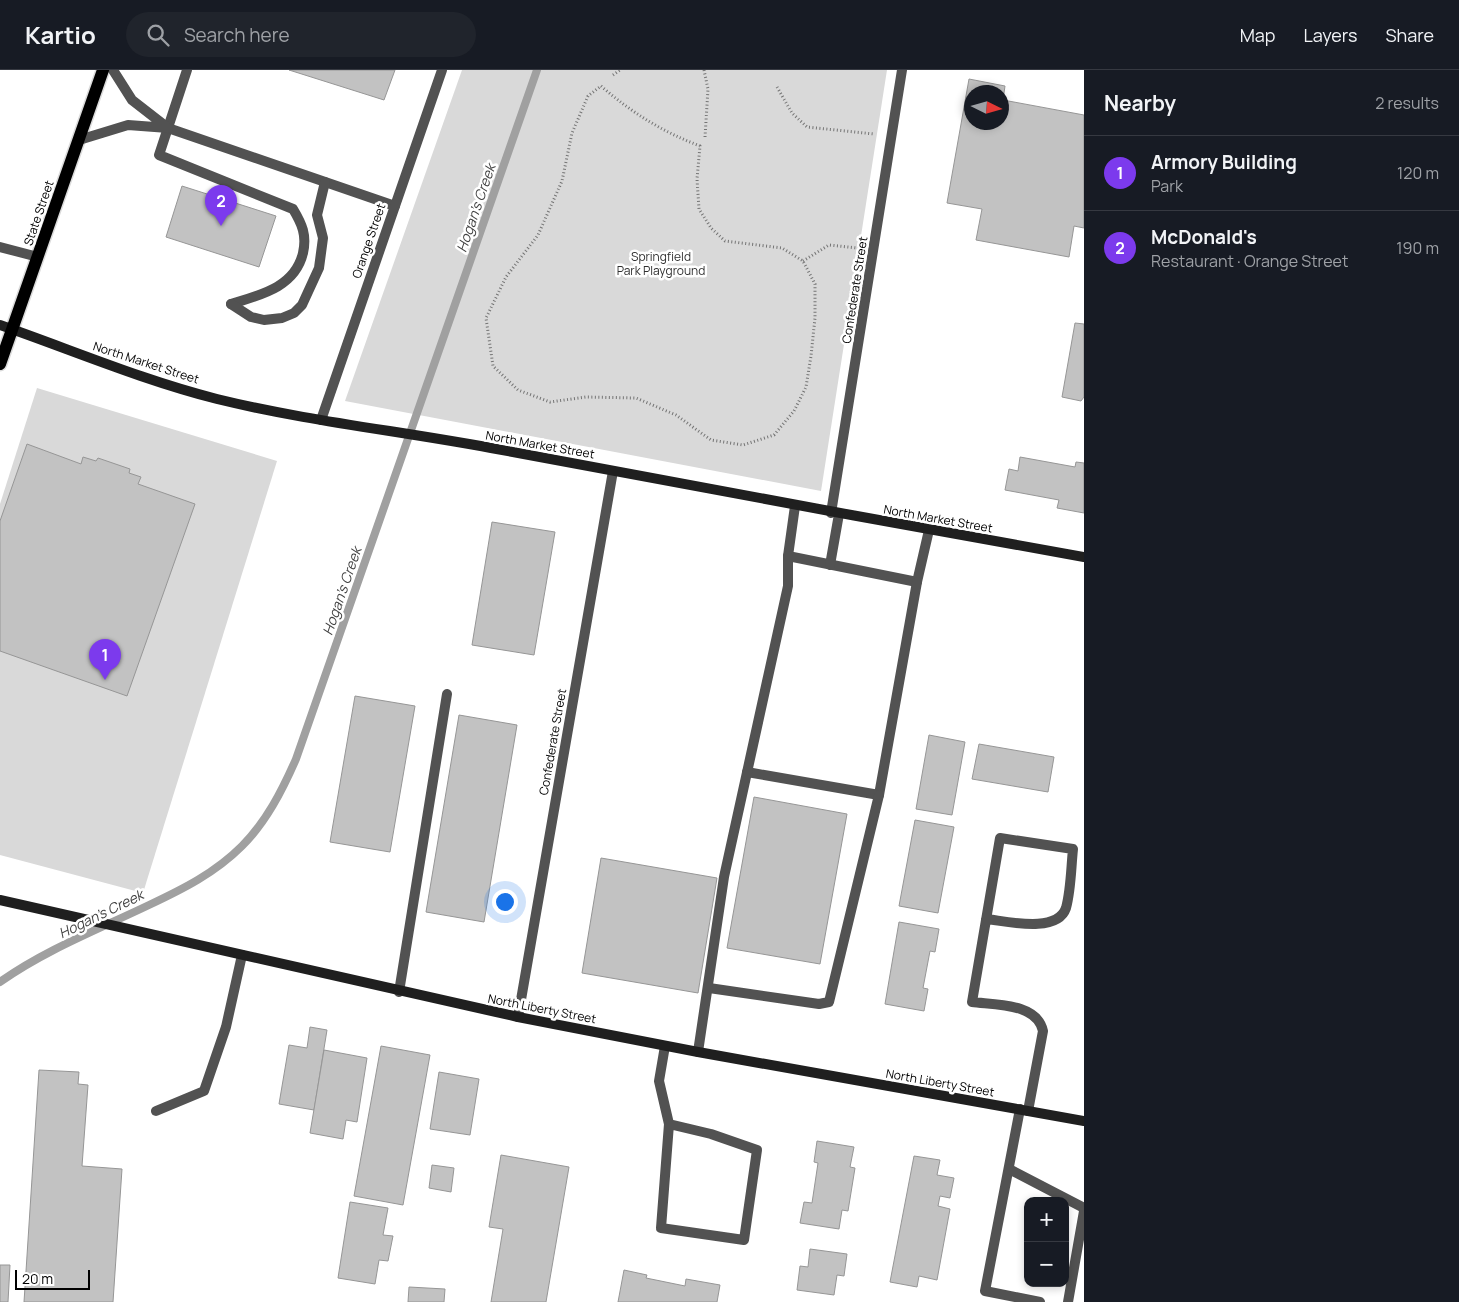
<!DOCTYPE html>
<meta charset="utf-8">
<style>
:root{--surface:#171b24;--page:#20242c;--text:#f1f3f6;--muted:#9ea1a6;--line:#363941;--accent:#7c3aed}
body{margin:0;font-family:Manrope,sans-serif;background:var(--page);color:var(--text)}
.controls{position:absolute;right:15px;bottom:15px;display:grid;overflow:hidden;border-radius:10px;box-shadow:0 2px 8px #0003}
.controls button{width:45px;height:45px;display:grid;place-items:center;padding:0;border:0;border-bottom:1px solid var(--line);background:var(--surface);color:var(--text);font:25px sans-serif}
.compass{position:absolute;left:964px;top:15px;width:45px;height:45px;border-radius:50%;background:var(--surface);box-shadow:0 2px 8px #0003;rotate:95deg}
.scale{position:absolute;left:15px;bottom:12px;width:75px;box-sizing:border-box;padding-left:5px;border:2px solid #000;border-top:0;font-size:14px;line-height:18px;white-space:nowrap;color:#000;-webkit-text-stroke:4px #fff;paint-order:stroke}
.you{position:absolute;left:504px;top:831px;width:18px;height:18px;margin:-12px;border:4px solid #fff;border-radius:50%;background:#1a73e8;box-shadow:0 0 0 8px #1a73e833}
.badge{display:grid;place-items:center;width:32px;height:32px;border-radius:50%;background:var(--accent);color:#fff;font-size:16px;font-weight:700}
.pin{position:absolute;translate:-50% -41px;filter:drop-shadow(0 1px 2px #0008)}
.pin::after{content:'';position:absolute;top:26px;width:18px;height:15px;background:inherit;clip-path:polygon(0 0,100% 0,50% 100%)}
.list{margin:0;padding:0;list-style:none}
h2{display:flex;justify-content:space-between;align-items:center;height:65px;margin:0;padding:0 20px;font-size:21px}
h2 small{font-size:16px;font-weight:400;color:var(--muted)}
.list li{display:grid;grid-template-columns:32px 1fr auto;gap:15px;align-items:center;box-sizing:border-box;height:75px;padding:0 20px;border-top:1px solid var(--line)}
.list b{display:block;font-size:19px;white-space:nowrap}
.list p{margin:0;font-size:16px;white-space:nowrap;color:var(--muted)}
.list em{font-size:16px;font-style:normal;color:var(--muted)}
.icon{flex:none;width:28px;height:28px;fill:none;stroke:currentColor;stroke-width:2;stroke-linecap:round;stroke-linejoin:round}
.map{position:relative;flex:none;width:1084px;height:1232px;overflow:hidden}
header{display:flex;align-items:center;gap:30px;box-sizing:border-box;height:70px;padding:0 25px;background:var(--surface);border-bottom:1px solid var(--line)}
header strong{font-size:24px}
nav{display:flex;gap:28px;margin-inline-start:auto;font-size:18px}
.search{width:350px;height:45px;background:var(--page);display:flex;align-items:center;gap:12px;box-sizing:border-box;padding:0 18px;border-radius:28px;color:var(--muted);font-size:19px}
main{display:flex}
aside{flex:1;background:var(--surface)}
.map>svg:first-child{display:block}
.green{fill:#d9d9d9}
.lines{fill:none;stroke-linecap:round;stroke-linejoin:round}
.stream{stroke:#a0a0a0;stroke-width:8}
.building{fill:#c2c2c2;stroke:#969696;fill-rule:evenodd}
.primary-casing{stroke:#dbdbdb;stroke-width:15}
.path{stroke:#747474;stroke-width:3;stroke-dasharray:1 2.5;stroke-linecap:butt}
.lane{stroke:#525252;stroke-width:10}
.street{stroke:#525252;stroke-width:10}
.secondary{stroke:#1f1f1f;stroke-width:10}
.primary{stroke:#000;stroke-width:12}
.labels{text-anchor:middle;stroke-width:5;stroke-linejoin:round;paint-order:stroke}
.street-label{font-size:12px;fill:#000;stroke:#fff}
.park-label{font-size:12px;fill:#303030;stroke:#fff}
.water-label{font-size:14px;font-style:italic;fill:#414141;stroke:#fff}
</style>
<header>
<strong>Kartio</strong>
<div class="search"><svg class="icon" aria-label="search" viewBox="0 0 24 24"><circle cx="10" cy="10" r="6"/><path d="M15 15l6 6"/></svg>Search here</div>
<nav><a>Map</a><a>Layers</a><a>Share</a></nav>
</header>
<main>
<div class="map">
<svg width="1084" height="1232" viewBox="0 0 1084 1232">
<rect width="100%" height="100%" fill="#fff"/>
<g class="green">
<polygon points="462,0 887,0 821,421 345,331"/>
<polygon points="37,318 277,391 143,823 0,785 0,434"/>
</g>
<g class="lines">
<path class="stream" d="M0 912C45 880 99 859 149 835 183 819 215 803 242 776 266 752 282 721 296 689L537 0"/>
</g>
<g class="building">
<polygon points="289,0 395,0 384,30"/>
<path d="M969 9 1005 16 1003 30 1084 45V158L1074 156 1069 187 976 170 982 139 947 133ZM972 22H1002V52H972Z"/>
<polygon points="182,116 276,146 259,197 166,167"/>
<polygon points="1075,253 1084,254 1084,327 1081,331 1062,327"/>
<polygon points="27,374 81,394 83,387 96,391 98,388 130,399 129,403 141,407 138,414 195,434 127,626 0,581 0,451"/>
<polygon points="1020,387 1075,397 1076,392 1084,393 1084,443 1057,438 1059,430 1005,420 1009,399 1018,401"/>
<polygon points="492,452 555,462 534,585 472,575"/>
<polygon points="355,626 415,636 390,782 330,772"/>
<polygon points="459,645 517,655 484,852 426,842"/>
<polygon points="929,665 965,672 952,745 916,739"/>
<polygon points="979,674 1054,687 1048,722 972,709"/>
<polygon points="754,727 847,744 820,894 727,878"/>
<polygon points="915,750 954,757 938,843 899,836"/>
<polygon points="601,788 717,808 698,923 582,903"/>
<polygon points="899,852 939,859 935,882 930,881 923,918 928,919 924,941 885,934"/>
<polygon points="310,957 327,960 314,1040 279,1034 289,975 307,978"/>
<polygon points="381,976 430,985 403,1135 354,1126"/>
<polygon points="324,980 367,988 357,1052 346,1050 343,1069 310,1063"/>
<polygon points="39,1000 79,1002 78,1014 88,1015 82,1096 122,1099 113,1232 24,1232"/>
<polygon points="439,1002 479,1009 470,1065 430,1059"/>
<polygon points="817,1071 854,1077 850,1097 855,1098 848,1141 842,1140 839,1159 800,1153 804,1132 812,1133 818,1093 814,1092"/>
<polygon points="501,1085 569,1097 546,1232 491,1232 503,1159 489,1157"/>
<polygon points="914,1086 940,1090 937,1105 954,1108 950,1128 940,1126 938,1136 950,1139 937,1210 919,1206 917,1217 890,1212"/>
<polygon points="432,1095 454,1098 451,1122 429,1118"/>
<polygon points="350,1132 388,1138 383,1165 393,1166 388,1191 379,1190 375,1214 338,1208"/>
<polygon points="810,1179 847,1184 844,1206 837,1205 834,1225 797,1220 800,1196 808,1197"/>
<polygon points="0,1195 10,1195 8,1232 0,1232"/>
<polygon points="624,1200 647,1205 646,1208 685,1216 686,1209 720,1215 717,1232 618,1232"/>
<polygon points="409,1217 445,1219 444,1232 408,1232"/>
</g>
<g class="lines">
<g class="primary-casing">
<polyline id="primary" points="0,294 103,0"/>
</g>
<g class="path">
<polyline points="704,0 708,19 705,67"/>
<polyline points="613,5 620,0"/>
<path d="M601 16C632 43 663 62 700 76L697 109 699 139 711 158 725 171 782 178 803 191 815 214V248L811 286 806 317 794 341 774 365 743 375 711 370 676 345 636 328 586 327 550 332 518 320 493 296 486 248 506 207 538 165 562 111 572 63 588 26Z"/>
<polyline points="777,17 792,43 807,57 874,64"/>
<polyline points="803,191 829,175 857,178"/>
</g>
<g class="lane">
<path d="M187 0 159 85 293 139C302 154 307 165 303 183 295 217 261 225 231 234"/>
<polyline points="168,58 395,136"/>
<polyline points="79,70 128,55 168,58 132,30 113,0"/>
<polyline points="0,177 38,187"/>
<polyline points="231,234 251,247 264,250 282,248 294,243 302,235 319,198 323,168 317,145 325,112"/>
<polyline points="795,436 788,486 917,512 929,460"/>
<polyline points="830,495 839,444"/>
<polyline points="747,702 879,725 917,512"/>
<path d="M986 849C1006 851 1057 864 1066 838 1071 820 1071 798 1073 779L1000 768 972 932C995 935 1037 933 1043 961L1028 1041"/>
<polyline points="709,918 819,934 829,932 879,725"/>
<polyline points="399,922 447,624"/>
<polyline points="665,976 659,1011 669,1054 661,1158 744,1170 757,1080 711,1064 669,1054"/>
<polyline points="698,982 724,807 788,516 788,486"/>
<polyline points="1020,1039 985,1221 1040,1232"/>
<polyline points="156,1041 204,1021 226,957 242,885"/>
<polyline points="1009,1099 1084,1138"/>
<polyline points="1068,1232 1084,1141"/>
</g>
<g class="street">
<polyline points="321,350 442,0"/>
<polyline points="831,443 902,0"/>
<polyline points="518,947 613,401"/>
</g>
<g class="secondary">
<path d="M0 255C72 280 142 310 217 329 307 351 400 361 491 378 689 415 886 452 1084 487"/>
<polyline points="0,830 518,947 698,982 1084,1051"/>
</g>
<use href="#primary" class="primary"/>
</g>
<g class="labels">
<g class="street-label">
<text transform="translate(39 143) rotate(-71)" y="4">State Street</text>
<text transform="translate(369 171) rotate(-71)" y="4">Orange Street</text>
<text transform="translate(855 220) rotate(-81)" y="4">Confederate Street</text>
<text transform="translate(146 293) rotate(18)" y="4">North Market Street</text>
<text transform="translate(540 375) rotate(10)" y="4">North Market Street</text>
<text transform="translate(938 449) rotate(10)" y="4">North Market Street</text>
<text transform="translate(553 672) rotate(-80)" y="4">Confederate Street</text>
<text transform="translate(542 939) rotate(11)" y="4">North Liberty Street</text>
<text transform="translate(940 1013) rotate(10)" y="4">North Liberty Street</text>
</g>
<g class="park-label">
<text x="661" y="191">Springfield<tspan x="661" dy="14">Park Playground</tspan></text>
</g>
<g class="water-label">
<text transform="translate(476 138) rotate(-71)" y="5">Hogan's Creek</text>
<text transform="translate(342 521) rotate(-71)" y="5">Hogan's Creek</text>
<text transform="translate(101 844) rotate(-26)" y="5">Hogan's Creek</text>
</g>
</g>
</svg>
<div class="controls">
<button>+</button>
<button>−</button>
</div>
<svg class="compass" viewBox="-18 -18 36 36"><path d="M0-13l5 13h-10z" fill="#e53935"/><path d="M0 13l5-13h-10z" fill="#9ea1a6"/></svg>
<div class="scale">20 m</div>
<div class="you"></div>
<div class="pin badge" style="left:105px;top:610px">1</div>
<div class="pin badge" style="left:221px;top:156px">2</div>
</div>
<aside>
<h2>Nearby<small>2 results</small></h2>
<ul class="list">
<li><span class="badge">1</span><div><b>Armory Building</b><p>Park</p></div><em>120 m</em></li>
<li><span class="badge">2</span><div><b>McDonald's</b><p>Restaurant · Orange Street</p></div><em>190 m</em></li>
</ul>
</aside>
</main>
